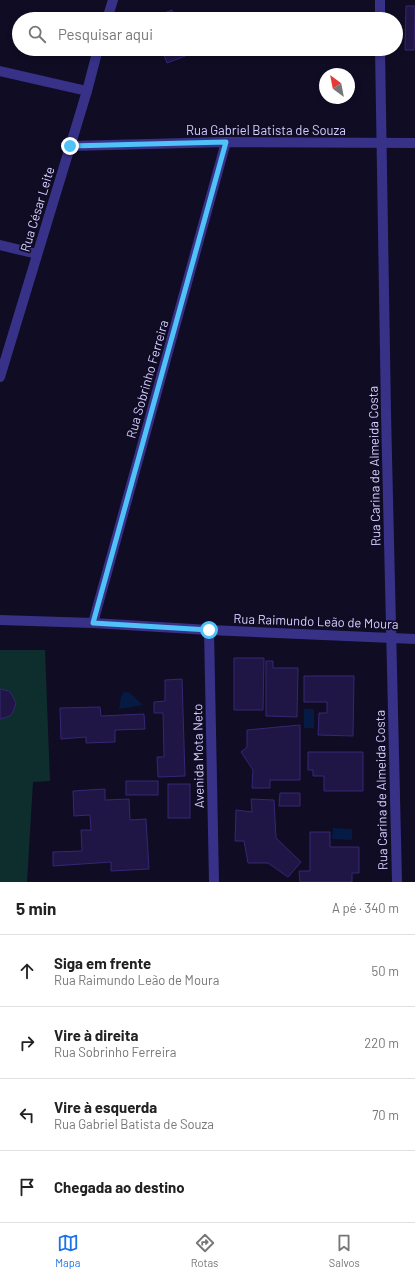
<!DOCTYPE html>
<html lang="pt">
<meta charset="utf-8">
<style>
:root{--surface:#fff;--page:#f6f6f6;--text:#222;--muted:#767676;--line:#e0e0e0;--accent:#1a73e8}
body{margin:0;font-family:Barlow,sans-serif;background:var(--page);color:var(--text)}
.compass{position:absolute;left:319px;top:68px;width:36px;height:36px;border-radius:50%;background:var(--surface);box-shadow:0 2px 6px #0003;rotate:328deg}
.stop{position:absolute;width:12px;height:12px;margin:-9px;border:3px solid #4fc3f7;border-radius:50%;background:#fff}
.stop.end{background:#4fc3f7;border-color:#fff;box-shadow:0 1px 4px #0008}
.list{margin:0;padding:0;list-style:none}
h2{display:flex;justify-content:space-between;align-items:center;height:52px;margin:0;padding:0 16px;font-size:17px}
h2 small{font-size:13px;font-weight:400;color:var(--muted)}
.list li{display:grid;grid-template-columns:26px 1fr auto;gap:12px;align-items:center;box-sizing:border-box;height:72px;padding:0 16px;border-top:1px solid var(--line)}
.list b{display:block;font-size:15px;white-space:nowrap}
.list p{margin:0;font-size:13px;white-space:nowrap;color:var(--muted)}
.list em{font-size:13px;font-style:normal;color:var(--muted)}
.icon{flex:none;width:22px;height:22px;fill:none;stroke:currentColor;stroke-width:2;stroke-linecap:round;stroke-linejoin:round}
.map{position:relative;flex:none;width:415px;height:882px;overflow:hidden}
.search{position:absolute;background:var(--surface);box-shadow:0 2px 6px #0003;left:12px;right:12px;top:12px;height:44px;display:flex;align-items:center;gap:10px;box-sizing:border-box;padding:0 14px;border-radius:22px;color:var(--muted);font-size:15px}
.sheet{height:340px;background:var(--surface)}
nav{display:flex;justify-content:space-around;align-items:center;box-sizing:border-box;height:56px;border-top:1px solid var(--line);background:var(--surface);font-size:11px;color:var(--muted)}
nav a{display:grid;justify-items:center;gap:2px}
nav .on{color:var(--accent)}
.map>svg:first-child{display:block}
.green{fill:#0e2e2e}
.water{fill:#051b44}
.building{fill:#201646;stroke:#362675}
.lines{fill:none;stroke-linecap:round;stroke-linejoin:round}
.minor{stroke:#373287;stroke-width:10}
.route{stroke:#4fc3f7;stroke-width:5}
.labels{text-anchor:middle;stroke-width:3.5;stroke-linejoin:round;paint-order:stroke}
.street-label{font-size:13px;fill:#d5ceff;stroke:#100c24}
</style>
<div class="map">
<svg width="415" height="882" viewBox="0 0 415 882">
<rect width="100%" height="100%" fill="#100c24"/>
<polygon class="green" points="0,650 45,650 50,781 33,782 27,882 0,882"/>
<g class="water">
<polygon points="124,692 130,693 143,705 119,709 121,697"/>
<rect x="304" y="709" width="10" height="19"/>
<polygon points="333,828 352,829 352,840 332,839"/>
</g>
<g class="building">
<polygon points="406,6 415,6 414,50 405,50"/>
<polygon points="172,10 175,19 151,19 151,18"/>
<polygon points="162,49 186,49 188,55 167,63"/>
<polygon points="234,658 264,658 263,710 234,710"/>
<polygon points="266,661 273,661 273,668 298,668 297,717 266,716"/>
<polygon points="304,676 354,676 353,736 318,735 319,713 327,713 327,702 304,702"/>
<polygon points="182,679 185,776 158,777 157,757 164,757 163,713 154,713 154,702 165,701 165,680"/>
<polygon points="0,689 9,691 12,695 16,703 13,712 10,716 0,719"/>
<polygon points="100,707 101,716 144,714 145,729 115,730 115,742 86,743 86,737 61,739 60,708"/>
<polygon points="300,725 300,780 270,780 270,788 252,788 253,770 241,752 247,747 247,730"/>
<polygon points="308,752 363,752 363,791 324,791 324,776 313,776 313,770 308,770"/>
<rect x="126" y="781" width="32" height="14"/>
<rect x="168" y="784" width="22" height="34"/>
<polygon points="105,789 105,800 129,799 130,820 146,819 149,869 111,871 111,862 53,866 53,852 82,851 81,830 91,830 90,815 74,816 73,791"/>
<polygon points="280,793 300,793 300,806 279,806"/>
<polygon points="251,799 274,800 276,838 301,862 288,877 268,863 248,863 244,841 235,841 236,810 252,812"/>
<polygon points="310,832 330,832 330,847 359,847 359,873 352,873 352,882 300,882 299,871 310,871"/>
</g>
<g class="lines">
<g class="minor">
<polyline points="380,0 380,19"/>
<polyline points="107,19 113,0"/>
<polyline points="380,49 386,413 397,882"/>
<polyline points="0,71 87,91"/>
<polyline points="70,146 226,142 415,143"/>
<polyline points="0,245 37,254"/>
<polyline points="0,377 87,91 98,49"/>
<polyline points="0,620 93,623 209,630 415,639"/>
<polyline points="93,623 226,142"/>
<polyline points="209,630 214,882"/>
</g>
</g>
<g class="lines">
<polyline class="route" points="70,146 226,142 93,623 209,630"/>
</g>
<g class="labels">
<g class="street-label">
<text x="266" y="135">Rua Gabriel Batista de Souza</text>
<text transform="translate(37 209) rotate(-73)" y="5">Rua César Leite</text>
<text transform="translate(147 379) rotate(-74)" y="5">Rua Sobrinho Ferreira</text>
<text transform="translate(374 466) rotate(-91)" y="5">Rua Carina de Almeida Costa</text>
<text transform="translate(316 621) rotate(2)" y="5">Rua Raimundo Leão de Moura</text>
<text transform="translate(198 756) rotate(-91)" y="5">Avenida Mota Neto</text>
<text transform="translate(381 790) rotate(-91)" y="5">Rua Carina de Almeida Costa</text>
</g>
</g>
</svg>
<svg class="compass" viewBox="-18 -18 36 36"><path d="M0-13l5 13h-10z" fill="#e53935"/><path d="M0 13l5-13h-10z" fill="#767676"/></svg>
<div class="stop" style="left:209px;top:630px"></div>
<div class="stop end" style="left:70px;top:146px"></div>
<div class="search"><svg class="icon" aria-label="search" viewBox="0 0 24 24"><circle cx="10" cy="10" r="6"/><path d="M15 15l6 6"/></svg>Pesquisar aqui</div>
</div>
<section class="sheet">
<h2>5 min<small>A pé · 340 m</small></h2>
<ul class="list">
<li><svg class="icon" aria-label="ahead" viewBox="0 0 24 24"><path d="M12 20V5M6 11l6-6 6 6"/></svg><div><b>Siga em frente</b><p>Rua Raimundo Leão de Moura</p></div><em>50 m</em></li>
<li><svg class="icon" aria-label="right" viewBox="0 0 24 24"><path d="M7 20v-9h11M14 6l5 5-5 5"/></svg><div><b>Vire à direita</b><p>Rua Sobrinho Ferreira</p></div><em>220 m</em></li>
<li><svg class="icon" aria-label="left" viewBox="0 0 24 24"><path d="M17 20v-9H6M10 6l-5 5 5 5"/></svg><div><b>Vire à esquerda</b><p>Rua Gabriel Batista de Souza</p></div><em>70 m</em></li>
<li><svg class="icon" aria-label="arrive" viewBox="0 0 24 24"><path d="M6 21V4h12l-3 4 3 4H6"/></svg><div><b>Chegada ao destino</b></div></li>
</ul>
</section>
<nav>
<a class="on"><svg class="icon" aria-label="map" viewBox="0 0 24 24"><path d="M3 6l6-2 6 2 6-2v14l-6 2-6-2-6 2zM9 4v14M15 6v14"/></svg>Mapa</a>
<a><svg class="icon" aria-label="directions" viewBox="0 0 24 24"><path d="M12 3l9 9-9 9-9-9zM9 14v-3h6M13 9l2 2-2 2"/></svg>Rotas</a>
<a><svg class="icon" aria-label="saved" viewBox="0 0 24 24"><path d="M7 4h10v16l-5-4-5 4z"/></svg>Salvos</a>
</nav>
